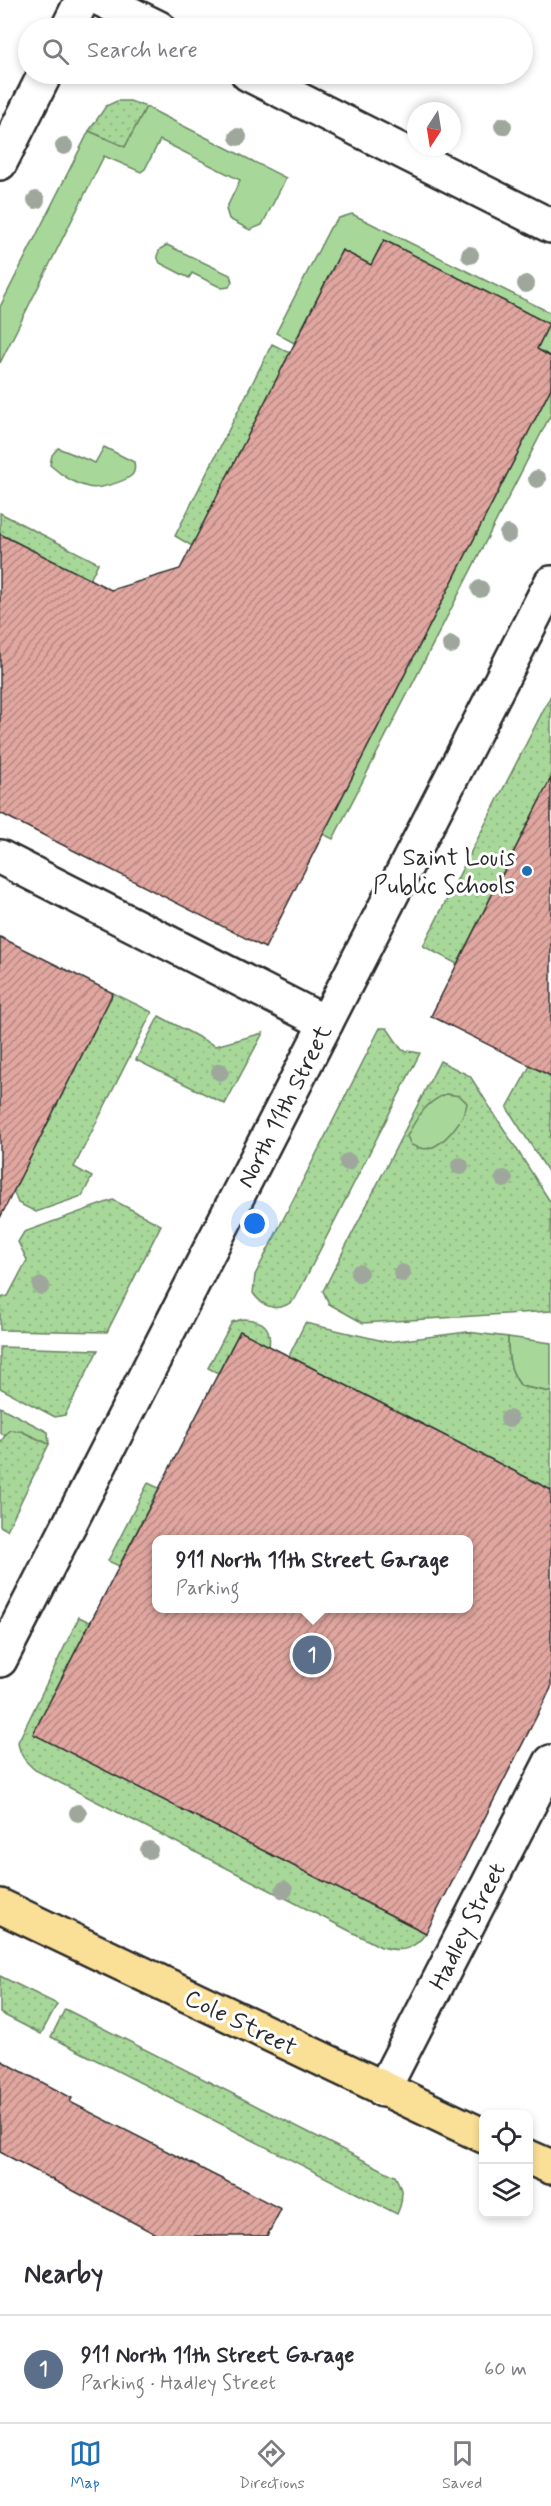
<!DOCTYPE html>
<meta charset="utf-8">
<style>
:root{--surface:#fff;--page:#f2f2f3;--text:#2b2b33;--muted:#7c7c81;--line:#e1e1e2;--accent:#1f6fb2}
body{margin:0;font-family:Mynerve,sans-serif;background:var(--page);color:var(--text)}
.controls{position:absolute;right:18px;bottom:18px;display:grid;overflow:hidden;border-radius:12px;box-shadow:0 3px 9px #0003}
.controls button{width:54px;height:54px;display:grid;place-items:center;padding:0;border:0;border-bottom:2px solid var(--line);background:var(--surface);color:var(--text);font:30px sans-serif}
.compass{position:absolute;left:407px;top:102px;width:54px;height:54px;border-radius:50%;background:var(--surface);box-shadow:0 3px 9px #0003;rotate:192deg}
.you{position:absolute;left:255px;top:1224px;width:21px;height:21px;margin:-15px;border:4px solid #fff;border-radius:50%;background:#1a73e8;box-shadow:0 0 0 9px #1a73e833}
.badge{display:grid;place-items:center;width:39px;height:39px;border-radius:50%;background:var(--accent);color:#fff;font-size:20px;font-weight:700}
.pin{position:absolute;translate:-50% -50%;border:3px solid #fff;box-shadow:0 2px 6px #0006}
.popup{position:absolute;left:152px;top:1535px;width:321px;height:78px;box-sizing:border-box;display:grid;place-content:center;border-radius:12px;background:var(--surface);filter:drop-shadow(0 2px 4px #0005);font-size:20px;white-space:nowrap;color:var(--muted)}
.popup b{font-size:22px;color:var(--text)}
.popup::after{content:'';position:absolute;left:50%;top:100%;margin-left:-12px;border:12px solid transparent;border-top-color:var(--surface)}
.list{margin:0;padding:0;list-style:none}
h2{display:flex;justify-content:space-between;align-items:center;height:78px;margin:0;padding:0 24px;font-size:26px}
h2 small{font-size:20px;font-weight:400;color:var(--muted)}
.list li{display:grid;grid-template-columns:39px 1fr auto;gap:18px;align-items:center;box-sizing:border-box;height:108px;padding:0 24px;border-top:2px solid var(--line)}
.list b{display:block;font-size:22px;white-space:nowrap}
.list p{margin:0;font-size:20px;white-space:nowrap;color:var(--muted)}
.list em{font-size:20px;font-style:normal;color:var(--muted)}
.icon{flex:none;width:33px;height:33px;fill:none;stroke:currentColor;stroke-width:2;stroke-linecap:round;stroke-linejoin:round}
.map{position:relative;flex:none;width:551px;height:2236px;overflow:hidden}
.search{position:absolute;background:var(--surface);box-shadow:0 3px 9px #0003;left:18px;right:18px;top:18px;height:66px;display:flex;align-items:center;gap:15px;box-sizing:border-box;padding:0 21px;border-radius:33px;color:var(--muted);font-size:22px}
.sheet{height:186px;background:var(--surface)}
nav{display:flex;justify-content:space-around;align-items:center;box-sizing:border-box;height:84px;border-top:2px solid var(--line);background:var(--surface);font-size:16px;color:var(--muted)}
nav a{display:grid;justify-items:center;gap:3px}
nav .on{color:var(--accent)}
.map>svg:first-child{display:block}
.grass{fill:url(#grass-dots);stroke:#698262;stroke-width:1.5}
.garden{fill:#a7d899;stroke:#698262;stroke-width:1.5}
.building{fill:url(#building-hatch);stroke:#2b2b2b;stroke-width:1.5;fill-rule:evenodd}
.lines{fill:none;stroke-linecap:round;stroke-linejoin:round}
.minor-casing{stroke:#2b2b2b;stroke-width:38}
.major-casing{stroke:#2b2b2b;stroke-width:38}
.minor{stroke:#fff;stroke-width:33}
.major{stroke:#fadf96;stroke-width:33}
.tree{fill:#9fa79d}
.poi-dot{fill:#1f6fb2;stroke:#fff;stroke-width:2}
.labels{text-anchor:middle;stroke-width:6;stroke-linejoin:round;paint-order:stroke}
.poi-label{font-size:24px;fill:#2b2b2b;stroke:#fff;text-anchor:end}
.street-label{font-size:24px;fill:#2b2b2b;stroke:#fff}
</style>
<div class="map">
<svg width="551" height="2236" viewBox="0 0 551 2236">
<defs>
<pattern id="grass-dots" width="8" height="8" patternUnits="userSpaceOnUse" patternTransform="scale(1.5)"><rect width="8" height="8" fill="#a7d899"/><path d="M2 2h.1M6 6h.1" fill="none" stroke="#90ba84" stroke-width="1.8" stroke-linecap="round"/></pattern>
<pattern id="building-hatch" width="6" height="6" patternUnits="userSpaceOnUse" patternTransform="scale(1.5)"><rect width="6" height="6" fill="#e0a69f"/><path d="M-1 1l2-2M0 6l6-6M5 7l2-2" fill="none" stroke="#b68782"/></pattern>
</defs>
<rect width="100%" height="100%" fill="#fff"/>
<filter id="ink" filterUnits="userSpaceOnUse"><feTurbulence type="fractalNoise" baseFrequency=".0167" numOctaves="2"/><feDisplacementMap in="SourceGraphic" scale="12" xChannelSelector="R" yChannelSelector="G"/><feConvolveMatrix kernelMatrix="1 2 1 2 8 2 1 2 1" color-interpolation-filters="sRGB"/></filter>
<g filter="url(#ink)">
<g class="grass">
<polygon points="117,101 130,101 146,107 125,147 89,131 106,106"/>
<polygon points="272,344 290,353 192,546 175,536"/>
<polygon points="0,513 98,563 90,580 0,534"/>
<polygon points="551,695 551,778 457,964 423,946"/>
<polygon points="113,993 152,1012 74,1167 92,1177 82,1196 36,1212 18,1203 14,1193 0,1186 0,1161 23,1172"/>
<polygon points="159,1016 215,1046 263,1033 225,1104 136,1060"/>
<path d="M380 1028H387L402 1050 420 1053 295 1299C280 1313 264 1309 253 1293L255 1275Z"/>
<polygon points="440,1061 470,1076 551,1203 551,1311 363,1323 329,1304 323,1291"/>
<polygon points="530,1066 551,1076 551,1176 507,1108"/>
<polygon points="113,1200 161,1225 107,1332 0,1330 0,1298 8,1296 27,1260 18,1242 24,1232"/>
<path d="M243 1319C263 1320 272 1326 269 1347L240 1331 218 1373 208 1368 232 1322Z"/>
<path d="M305 1323 388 1342 467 1332 508 1337C508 1357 509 1370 521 1386L551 1392V1490L289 1356Z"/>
<polygon points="0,1347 98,1350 65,1415 55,1417 0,1388"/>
<polygon points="9,1430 21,1431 49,1444 7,1530 0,1526 0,1443"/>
<polygon points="148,1483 159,1488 119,1566 108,1561"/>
<path d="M79 1617 90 1622 34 1734 426 1933C413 1951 401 1952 381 1947L35 1770C25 1761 20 1756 18 1742Z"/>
<polygon points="0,1976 57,2004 41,2034 0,2013"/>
<path d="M65 2009 395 2176C403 2190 404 2199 397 2214L51 2037Z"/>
</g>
<g class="garden">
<polygon points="146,107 286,178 262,225 250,230 229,219 226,209 240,180 160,140 145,169 141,172 104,156 0,363 0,307 89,131 125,147"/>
<polygon points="352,214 551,313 551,357 537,349 549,324 384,240 371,265 342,250 294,343 276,333 330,228 339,218"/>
<polygon points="167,245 230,275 232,281 229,287 222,288 192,273 189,278 160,263 157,256 160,249"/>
<polygon points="551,388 551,414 333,839 323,834"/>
<path d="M104 447 134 462C135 467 135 473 131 476 123 482 98 490 88 487 75 484 60 474 50 465L52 455 58 448 95 463Z"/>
<path d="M446 1094 460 1096 467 1103C466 1117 447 1140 435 1146 427 1151 419 1148 411 1145L407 1136C417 1117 426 1102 446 1094Z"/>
<path d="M508 1337 551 1343V1392L521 1386C509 1370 508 1357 508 1337Z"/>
<polygon points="0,1407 48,1432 49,1444 21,1431 10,1430 4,1435 0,1433"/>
</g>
<g class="building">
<polygon points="384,240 549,324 537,349 551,357 551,388 265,948 0,813 0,534 111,590 180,569 342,250 371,265"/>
<polygon points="551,778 551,1076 431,1016"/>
<polygon points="0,937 113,993 0,1218"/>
<path d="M240 1331 551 1490V1688L426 1933 33 1734ZM156 1539H468V1608H156Z"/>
<polygon points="0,2060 72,2098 70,2102 281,2209 267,2236 159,2236 0,2152"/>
</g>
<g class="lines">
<g class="minor-casing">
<g id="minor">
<polyline points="102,0 159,28"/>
<polyline points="68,28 82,0"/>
<polyline points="248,74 551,226"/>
<polyline points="0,163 45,74"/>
<polyline points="0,857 326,1023"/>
<polyline points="0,1660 551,583"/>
<polyline points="383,2090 551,1762"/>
</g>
</g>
<g class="major-casing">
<g id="major">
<polyline points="0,1906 484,2136"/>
<polyline points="528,2157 551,2167"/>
</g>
</g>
<use href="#minor" class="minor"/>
<use href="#major" class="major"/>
</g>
<g class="tree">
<circle cx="503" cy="126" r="9"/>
<circle cx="238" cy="137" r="9"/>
<circle cx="64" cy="146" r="9"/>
<circle cx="36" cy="200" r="9"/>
<circle cx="470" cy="255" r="9"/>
<circle cx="526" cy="284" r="9"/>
<circle cx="537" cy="479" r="9"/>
<circle cx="508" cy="534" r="9"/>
<circle cx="480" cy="589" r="9"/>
<circle cx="451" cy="645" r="9"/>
<circle cx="220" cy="1072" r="9"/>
<circle cx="348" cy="1162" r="9"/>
<circle cx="460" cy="1166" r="9"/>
<circle cx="504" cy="1179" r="9"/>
<circle cx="359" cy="1273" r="9"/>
<circle cx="402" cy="1273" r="9"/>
<circle cx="41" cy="1286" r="9"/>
<circle cx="509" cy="1419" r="9"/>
<circle cx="78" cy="1813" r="9"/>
<circle cx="149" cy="1850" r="9"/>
<circle cx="284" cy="1890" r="9"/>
</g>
</g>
<circle class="poi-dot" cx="527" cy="871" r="6"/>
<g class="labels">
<g class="poi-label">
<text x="515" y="865">Saint Louis<tspan x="515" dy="28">Public Schools</tspan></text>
</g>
<g class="street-label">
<text transform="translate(284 1106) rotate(-63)" y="8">North 11th Street</text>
<text transform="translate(467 1926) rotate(-63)" y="8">Hadley Street</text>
<text transform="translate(241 2022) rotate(26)" y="8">Cole Street</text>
</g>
</g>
</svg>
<div class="controls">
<button><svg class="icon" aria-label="locate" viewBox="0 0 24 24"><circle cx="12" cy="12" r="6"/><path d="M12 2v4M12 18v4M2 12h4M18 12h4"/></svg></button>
<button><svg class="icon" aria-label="layers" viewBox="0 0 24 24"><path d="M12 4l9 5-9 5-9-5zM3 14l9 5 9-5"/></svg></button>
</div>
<svg class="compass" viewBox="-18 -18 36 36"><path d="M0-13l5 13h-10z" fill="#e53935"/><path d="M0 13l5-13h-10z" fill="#7c7c81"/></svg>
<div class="you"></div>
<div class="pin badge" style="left:312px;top:1655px;background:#5c6f8a">1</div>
<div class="popup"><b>911 North 11th Street Garage</b>Parking</div>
<div class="search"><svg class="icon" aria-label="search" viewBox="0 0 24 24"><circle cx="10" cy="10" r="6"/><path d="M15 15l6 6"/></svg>Search here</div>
</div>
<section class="sheet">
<h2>Nearby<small></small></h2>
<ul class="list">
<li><span class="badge" style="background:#5c6f8a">1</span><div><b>911 North 11th Street Garage</b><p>Parking · Hadley Street</p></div><em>60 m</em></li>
</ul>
</section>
<nav>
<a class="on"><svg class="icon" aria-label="map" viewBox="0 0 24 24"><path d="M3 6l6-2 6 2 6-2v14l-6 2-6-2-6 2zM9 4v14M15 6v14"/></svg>Map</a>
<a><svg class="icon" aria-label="directions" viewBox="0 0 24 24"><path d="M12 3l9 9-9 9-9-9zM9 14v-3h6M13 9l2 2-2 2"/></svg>Directions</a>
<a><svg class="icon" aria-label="saved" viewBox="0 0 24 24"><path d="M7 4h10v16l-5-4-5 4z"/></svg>Saved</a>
</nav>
